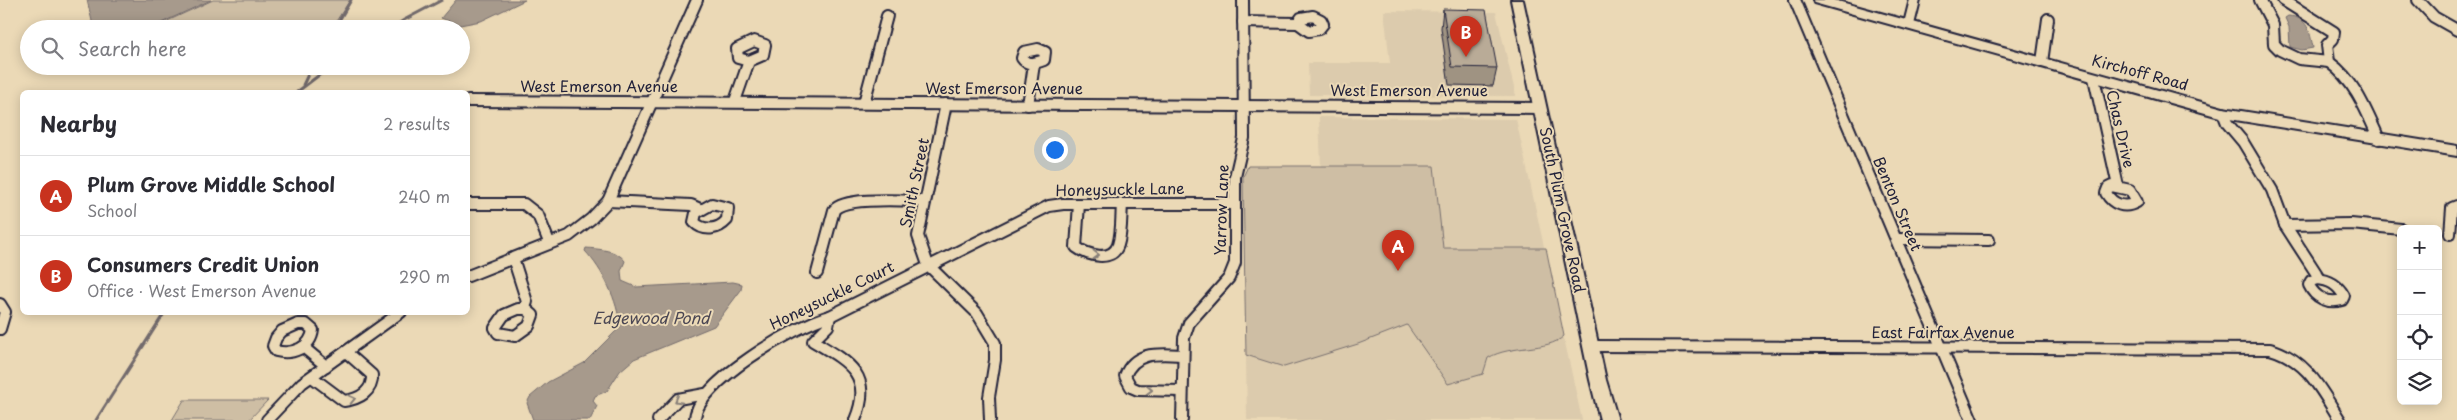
<!DOCTYPE html>
<meta charset="utf-8">
<style>
:root{--surface:#fff;--page:#f2f2f3;--text:#2b2b33;--muted:#7c7c81;--line:#e1e1e2;--accent:#c8321e}
body{margin:0;font-family:"Playpen Sans",sans-serif;background:var(--page);color:var(--text)}
.controls{position:absolute;right:15px;bottom:15px;display:grid;overflow:hidden;border-radius:8px;box-shadow:0 2px 12px #0003}
.controls button{width:45px;height:45px;display:grid;place-items:center;padding:0;border:0;border-bottom:1px solid var(--line);background:var(--surface);color:var(--text);font:25px sans-serif}
.you{position:absolute;left:1054px;top:149px;width:18px;height:18px;margin:-12px;border:4px solid #fff;border-radius:50%;background:#1a73e8;box-shadow:0 0 0 8px #1a73e833}
.badge{display:grid;place-items:center;width:32px;height:32px;border-radius:50%;background:var(--accent);color:#fff;font-size:16px;font-weight:700}
.pin{position:absolute;translate:-50% -41px;filter:drop-shadow(0 1px 2px #0008)}
.pin::after{content:'';position:absolute;top:26px;width:18px;height:15px;background:inherit;clip-path:polygon(0 0,100% 0,50% 100%)}
.list{margin:0;padding:0;list-style:none}
h2{display:flex;justify-content:space-between;align-items:center;height:65px;margin:0;padding:0 20px;font-size:21px}
h2 small{font-size:16px;font-weight:400;color:var(--muted)}
.list li{display:grid;grid-template-columns:32px 1fr auto;gap:15px;align-items:center;box-sizing:border-box;height:80px;padding:0 20px;border-top:1px solid var(--line)}
.list b{display:block;font-size:19px;white-space:nowrap}
.list p{margin:0;font-size:16px;white-space:nowrap;color:var(--muted)}
.list em{font-size:16px;font-style:normal;color:var(--muted)}
.icon{flex:none;width:28px;height:28px;fill:none;stroke:currentColor;stroke-width:2;stroke-linecap:round;stroke-linejoin:round}
.map{position:relative;flex:none;width:2457px;height:420px;overflow:hidden}
.search{position:absolute;background:var(--surface);box-shadow:0 2px 12px #0003;left:20px;top:20px;width:450px;height:55px;display:flex;align-items:center;gap:12px;box-sizing:border-box;padding:0 18px;border-radius:28px;color:var(--muted);font-size:19px}
.panel{position:absolute;background:var(--surface);box-shadow:0 2px 12px #0003;left:20px;top:90px;width:450px;height:225px;border-radius:8px}
.map>svg:first-child{display:block}
.built{fill:#dccbad}
.green{fill:#cebea4;stroke:#787070}
.water{fill:#a79a8c;stroke:#726a6c}
.lines{fill:none;stroke-linecap:round;stroke-linejoin:round}
.stream{stroke:#726a6c;stroke-width:3}
.minor-casing{stroke:#22223b;stroke-width:14}
.secondary-casing{stroke:#22223b;stroke-width:4}
.minor{stroke:#ebd9b6;stroke-width:10}
.secondary{fill:#ebd9b6;fill-rule:evenodd}
.wall{fill:#9f9382;stroke:#22223b}
.building{fill:#b9ab97;stroke:#22223b}
.oneway{stroke:#867e78}
.labels{text-anchor:middle;stroke-width:4;stroke-linejoin:round;paint-order:stroke}
.street-label{font-size:15px;fill:#22223b;stroke:#ebd9b6}
.water-label{font-size:16px;font-style:italic;fill:#4a4653;stroke:#ebd9b6}
</style>
<div class="map">
<svg width="2457" height="420" viewBox="0 0 2457 420">
<rect width="100%" height="100%" fill="#ebd9b6"/>
<filter id="ink" filterUnits="userSpaceOnUse"><feTurbulence type="fractalNoise" baseFrequency=".02" numOctaves="2"/><feDisplacementMap in="SourceGraphic" scale="10" xChannelSelector="R" yChannelSelector="G"/><feConvolveMatrix kernelMatrix="1 2 1 2 8 2 1 2 1" color-interpolation-filters="sRGB"/></filter>
<g filter="url(#ink)">
<g class="built">
<polygon points="1384,11 1496,12 1516,96 1309,95 1308,63 1390,63"/>
<polygon points="1319,117 1516,119 1582,420 1247,420 1243,177 1248,166 1321,166"/>
</g>
<g class="green">
<polygon points="213,0 350,0 331,29 150,29"/>
<path d="M1248 166H1434L1443 248H1546L1564 336C1547 352 1511 344 1488 358L1483 374 1448 384 1407 325 1358 344 1284 367 1246 355 1243 177Z"/>
<polygon points="184,400 268,400 249,420 172,420"/>
</g>
<g class="water">
<polygon points="87,0 211,0 148,29 86,29 92,21"/>
<polygon points="456,0 525,0 481,21 460,25 441,18"/>
<path d="M2288 16C2308 17 2310 32 2313 48L2302 50 2290 47 2289 27 2285 18Z"/>
<path d="M586 248C598 249 618 250 625 261L621 271 622 281 636 287 733 282 742 284 741 290 714 326 634 359 620 371 607 391 595 396 593 401 597 406 590 420H533L527 403 530 397 548 382 584 363 620 327C618 301 603 270 585 251Z"/>
</g>
<g class="lines">
<g class="stream">
<polyline points="334,29 351,0"/>
<polyline points="391,29 404,20 442,0"/>
<polyline points="303,85 312,66"/>
<polyline points="297,92 331,66"/>
<polyline points="96,420 165,312"/>
</g>
<g class="minor-casing">
<g id="minor">
<polyline points="1795,0 1972,420"/>
<polyline points="2260,0 2273,25 2274,44 2280,50 2299,59 2329,62"/>
<path d="M2283 0 2334 32 2333 39 2327 45 2329 62C2355 81 2366 110 2379 139"/>
<polyline points="2418,0 2434,17 2457,30"/>
<polygon points="1313,16 1321,20 1323,24 1319,29 1309,31 1298,23 1301,18"/>
<polyline points="1243,22 1298,23"/>
<polyline points="1909,24 1915,0"/>
<polygon points="754,41 765,45 763,55 749,61 738,58 737,49"/>
<path d="M1038 49 1045 52 1044 60C1036 63 1027 66 1022 58L1024 52Z"/>
<polyline points="2042,62 2048,19"/>
<polyline points="2094,78 2118,186"/>
<polyline points="468,101 1540,108"/>
<polyline points="735,101 749,61"/>
<polyline points="864,103 887,16"/>
<polyline points="946,104 918,236 928,265 977,313 995,343 995,360 989,397 990,420"/>
<polyline points="1028,105 1034,64"/>
<polyline points="2223,113 2227,123 2243,142 2272,190 2285,225 2320,279"/>
<path d="M2112 186 2130 190 2137 202C2125 209 2113 205 2106 193L2108 188Z"/>
<polyline points="608,201 691,205 700,209"/>
<polyline points="468,204 524,204 538,215 549,242"/>
<path d="M712 204 728 208 727 220C718 230 704 232 694 222L696 213Z"/>
<path d="M1079 204 1076 247C1087 255 1112 263 1118 245 1122 233 1121 216 1122 204"/>
<polyline points="2285,225 2351,224 2401,229"/>
<polyline points="2450,234 2452,208 2457,206"/>
<polyline points="1897,239 1989,240"/>
<polyline points="513,258 527,302 524,309"/>
<path d="M817 273 834 210C845 196 906 201 925 201"/>
<polyline points="468,276 569,236 591,219 608,201 697,0"/>
<path d="M2317 279C2330 280 2338 285 2344 296L2342 300C2328 304 2315 298 2309 285L2311 281Z"/>
<polyline points="0,304 5,312 0,329"/>
<polygon points="518,309 526,309 533,315 529,326 515,336 498,333 495,328 504,315"/>
<path d="M830 316 828 326 813 341C849 362 874 375 855 420"/>
<path d="M298 324H306L313 330C311 348 292 355 276 351L273 346 276 338 282 331Z"/>
<path d="M1591 346 2270 349C2307 359 2321 390 2340 420"/>
<polyline points="303,347 326,366"/>
<path d="M312 377 344 401C359 399 373 392 372 375L346 352"/>
<path d="M1182 391 1138 390 1131 387 1125 376C1135 350 1160 354 1183 355"/>
<polyline points="267,420 302,383 401,312"/>
<polyline points="658,420 678,399 705,394"/>
<path d="M695 420C694 384 798 324 830 316L1049 206 1063 204H1235"/>
<polyline points="1182,420 1184,338 1189,323 1229,278 1235,263 1235,177 1244,138 1243,0"/>
</g>
</g>
<g class="secondary-casing">
<g id="secondary">
<polygon points="1511,0 1523,0 1606,380 1618,420 1600,420 1590,380"/>
<polygon points="1813,0 1834,0 2223,108 2457,146 2457,156 2223,118 1814,3"/>
</g>
</g>
<use href="#minor" class="minor"/>
<use href="#secondary" class="secondary"/>
</g>
<polygon class="wall" points="1443,9 1497,68 1493,86 1449,85 1441,28"/>
<polygon class="building" points="1443,9 1486,10 1497,68 1452,67"/>
<defs><path id="oneway-chevron" d="M-2-3.5L2.5 0L-2 3.5" fill="none" stroke-width="1.6" stroke-linecap="round" stroke-linejoin="round" transform="scale(1.25)"/></defs>
<g class="oneway">
<use href="#oneway-chevron" transform="translate(1096 255) rotate(1)"/>
<use href="#oneway-chevron" transform="translate(1149 390) rotate(2)"/>
<use href="#oneway-chevron" transform="translate(352 399) rotate(-13)"/>
<use href="#oneway-chevron" transform="translate(678 400) rotate(151)"/>
</g>
</g>
<g class="labels">
<g class="street-label">
<text transform="translate(2140 73) rotate(15)" y="5">Kirchoff Road</text>
<text x="599" y="92">West Emerson Avenue</text>
<text x="1004" y="94">West Emerson Avenue</text>
<text x="1409" y="96">West Emerson Avenue</text>
<text transform="translate(2120 129) rotate(77)" y="5">Chas Drive</text>
<text transform="translate(915 183) rotate(-78)" y="5">Smith Street</text>
<text transform="translate(1120 190) rotate(-1)" y="5">Honeysuckle Lane</text>
<text transform="translate(1897 204) rotate(67)" y="5">Benton Street</text>
<text transform="translate(1222 210) rotate(-88)" y="5">Yarrow Lane</text>
<text transform="translate(1562 210) rotate(78)" y="5">South Plum Grove Road</text>
<text transform="translate(832 296) rotate(-26)" y="5">Honeysuckle Court</text>
<text x="1943" y="338">East Fairfax Avenue</text>
</g>
<g class="water-label">
<text x="651" y="324">Edgewood Pond</text>
</g>
</g>
</svg>
<div class="controls">
<button>+</button>
<button>−</button>
<button><svg class="icon" aria-label="locate" viewBox="0 0 24 24"><circle cx="12" cy="12" r="6"/><path d="M12 2v4M12 18v4M2 12h4M18 12h4"/></svg></button>
<button><svg class="icon" aria-label="layers" viewBox="0 0 24 24"><path d="M12 4l9 5-9 5-9-5zM3 14l9 5 9-5"/></svg></button>
</div>
<div class="you"></div>
<div class="pin badge" style="left:1398px;top:271px">A</div>
<div class="pin badge" style="left:1466px;top:57px">B</div>
<div class="search"><svg class="icon" aria-label="search" viewBox="0 0 24 24"><circle cx="10" cy="10" r="6"/><path d="M15 15l6 6"/></svg>Search here</div>
<section class="panel">
<h2>Nearby<small>2 results</small></h2>
<ul class="list">
<li><span class="badge">A</span><div><b>Plum Grove Middle School</b><p>School</p></div><em>240 m</em></li>
<li><span class="badge">B</span><div><b>Consumers Credit Union</b><p>Office · West Emerson Avenue</p></div><em>290 m</em></li>
</ul>
</section>
</div>
